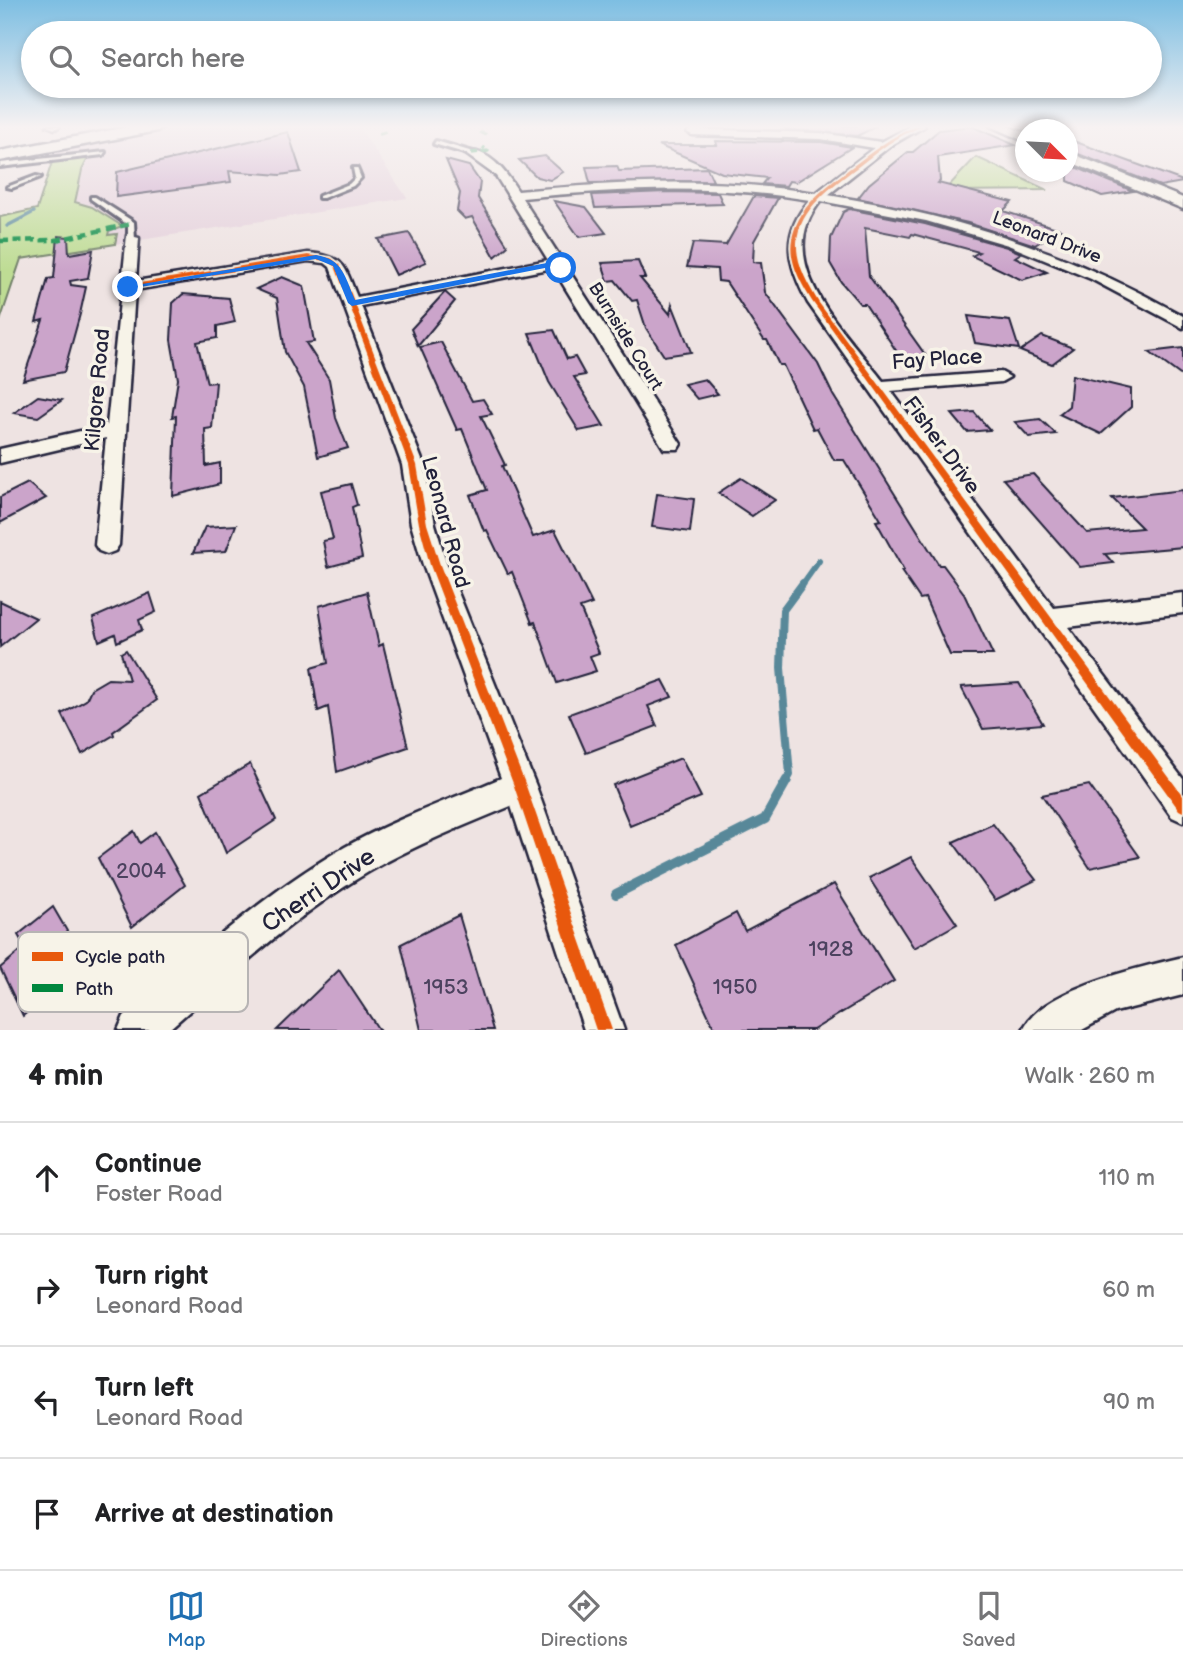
<!DOCTYPE html>
<meta charset="utf-8">
<style>
:root{--surface:#fff;--page:#f6f6f6;--text:#202124;--muted:#757577;--line:#e0e0e0;--accent:#1f6fb2}
body{margin:0;font-family:"Balsamiq Sans",sans-serif;background:var(--page);color:var(--text)}
.compass{position:absolute;left:1015px;top:119px;width:63px;height:63px;border-radius:50%;background:var(--surface);box-shadow:0 4px 10px #0003;rotate:114deg}
.stop{position:absolute;width:21px;height:21px;margin:-16px;border:5px solid #1a73e8;border-radius:50%;background:#fff}
.stop.end{background:#1a73e8;border-color:#fff;box-shadow:0 2px 7px #0008}
.list{margin:0;padding:0;list-style:none}
h2{display:flex;justify-content:space-between;align-items:center;height:91px;margin:0;padding:0 28px;font-size:30px}
h2 small{font-size:23px;font-weight:400;color:var(--muted)}
.list li{display:grid;grid-template-columns:46px 1fr auto;gap:21px;align-items:center;box-sizing:border-box;height:112px;padding:0 28px;border-top:2px solid var(--line)}
.list b{display:block;font-size:26px;white-space:nowrap}
.list p{margin:0;font-size:23px;white-space:nowrap;color:var(--muted)}
.list em{font-size:23px;font-style:normal;color:var(--muted)}
.icon{flex:none;width:38px;height:38px;fill:none;stroke:currentColor;stroke-width:2;stroke-linecap:round;stroke-linejoin:round}
.map{position:relative;flex:none;width:1183px;height:1030px;overflow:hidden}
.search{position:absolute;background:var(--surface);box-shadow:0 4px 10px #0003;left:21px;right:21px;top:21px;height:77px;display:flex;align-items:center;gap:18px;box-sizing:border-box;padding:0 24px;border-radius:38px;color:var(--muted);font-size:26px}
.sheet{height:539px;background:var(--surface)}
nav{display:flex;justify-content:space-around;align-items:center;box-sizing:border-box;height:98px;border-top:2px solid var(--line);background:var(--surface);font-size:19px;color:var(--muted)}
nav a{display:grid;justify-items:center;gap:4px}
nav .on{color:var(--accent)}
.map>svg:first-child{display:block}
.built{fill:#e4d0db}
.green{fill:#bedc94;stroke:#707f68;stroke-width:2}
.lines{fill:none;stroke-linecap:round;stroke-linejoin:round}
.stream-far3{stroke:#588899;stroke-width:3.5}
.stream-far2{stroke:#588899;stroke-width:6}
.stream-far1{stroke:#588899;stroke-width:8}
.stream{stroke:#588899;stroke-width:10}
.building{fill:#cba4ca;stroke:#22223b;stroke-width:2}
.service-casing{stroke:#22223b;stroke-width:6}
.minor-casing{stroke:#22223b;stroke-width:5}
.tertiary-casing{stroke:#22223b;stroke-width:5}
.primary-casing{stroke:#22223b;stroke-width:5}
.service{fill:#f7f3e8;fill-rule:evenodd}
.minor{fill:#f7f3e8;fill-rule:evenodd}
.tertiary{fill:#f7f3e8;fill-rule:evenodd}
.primary{fill:#f7f3e8;fill-rule:evenodd}
.quiet-far1{stroke:#00873e;stroke-width:3.5;stroke-dasharray:7 3.5;stroke-linecap:butt}
.quiet{stroke:#00873e;stroke-width:4.5;stroke-dasharray:9 4.5;stroke-linecap:butt}
.cycleway-casing{stroke:#f7f3e8;stroke-width:4}
.cycleway{fill:#e8590c;fill-rule:evenodd}
.route{fill:#1a73e8}
.labels{text-anchor:middle;stroke-width:7;stroke-linejoin:round;paint-order:stroke}
.far-street-label{font-size:18px;fill:#22223b;stroke:#f7f3e8}
.street-label{font-size:21px;fill:#22223b;stroke:#f7f3e8}
.near-number-label{font-size:21px;fill:#4c425f}
.near-street-label{font-size:24px;fill:#22223b;stroke:#f7f3e8}
.key{fill:#f7f3e8;stroke:#b7b4b4;stroke-width:2}
.key-label{font-size:19px;fill:#22223b}
</style>
<div class="map">
<svg width="1183" height="1030" viewBox="0 0 1183 1030">
<rect width="100%" height="100%" fill="#eee3e2"/>
<filter id="ink" filterUnits="userSpaceOnUse"><feTurbulence type="fractalNoise" baseFrequency=".0143" numOctaves="2"/><feDisplacementMap in="SourceGraphic" scale="14" xChannelSelector="R" yChannelSelector="G"/><feConvolveMatrix kernelMatrix="1 2 1 2 8 2 1 2 1" color-interpolation-filters="sRGB"/></filter>
<g filter="url(#ink)">
<polygon class="built" points="174,126 358,126 407,198 20,259 55,151"/>
<g class="green">
<polygon points="89,156 82,170 75,202 92,207 122,226 109,231 108,235 117,234 115,244 21,259 0,321 0,217 37,209 53,159"/>
<polygon points="976,157 1047,190 944,191"/>
</g>
<g class="lines">
<polyline class="stream-far3" points="7,226 34,212"/>
<polyline class="stream-far2" points="802,585 819,561"/>
<polyline class="stream-far1" points="786,782 790,775 781,668 783,610 803,583"/>
<polyline class="stream" points="616,894 765,819 787,780"/>
</g>
<g class="building">
<polygon points="784,126 877,126 857,136 785,129"/>
<polygon points="971,126 1015,145 938,157 940,181 938,183 1012,202 1003,211 1060,229 1035,245 968,223 858,198 869,184 908,152 913,152 939,130"/>
<polygon points="288,132 301,172 280,175 229,171 231,182 116,197 117,172"/>
<polygon points="1068,139 1183,181 1183,182 1160,186 1068,150"/>
<polygon points="716,141 821,142 852,147 796,182 789,181 786,186 762,184 767,178 722,173 658,145 717,145"/>
<polygon points="545,156 563,172 550,180 537,177 519,160"/>
<polygon points="446,160 469,166 480,182 478,198 508,246 495,257 472,217 465,219 457,211 460,193"/>
<polygon points="1068,164 1133,191 1102,196 1068,181"/>
<polygon points="617,166 619,171 707,168 713,181 590,183 586,167"/>
<polygon points="666,192 718,193 723,204 595,208 592,195"/>
<polygon points="754,196 778,198 754,241 753,262 761,263 765,292 818,364 833,395 939,565 943,565 963,592 993,655 950,655 925,598 920,599 901,571 904,571 876,521 881,520 844,460 834,460 817,428 813,429 783,365 779,365 767,340 764,340 726,282 718,281 717,269 687,267 693,243 726,245"/>
<polygon points="554,201 586,207 606,233 579,237"/>
<polygon points="849,209 925,224 1007,247 1021,253 1015,257 1047,272 1022,280 972,256 979,252 912,234 910,237 865,228 869,276 926,356 901,358 865,304 860,304 841,282 830,263 831,238 843,212"/>
<polygon points="409,233 426,262 396,275 378,239"/>
<polygon points="58,236 68,237 69,254 93,250 88,278 70,281 71,285 86,287 80,314 64,372 23,380 43,320 36,322 48,279 54,278"/>
<polygon points="638,261 645,278 640,278 670,314 672,304 691,352 664,356 646,328 637,300 632,301 615,280 608,281 602,263"/>
<polygon points="282,277 304,286 314,342 306,343 329,379 336,418 348,448 318,457 304,387 285,352 277,298 256,289"/>
<polygon points="445,292 455,301 418,346 411,329"/>
<polygon points="183,294 229,298 235,322 217,326 217,338 197,342 207,383 216,382 212,428 205,429 206,466 220,463 220,484 173,496 176,416 172,417 178,379 171,340 173,303"/>
<polygon points="968,316 1010,321 1019,349 975,343"/>
<polygon points="554,330 567,359 575,357 585,375 574,377 604,426 579,431 549,382 529,333"/>
<polygon points="1042,336 1073,348 1052,364 1020,351"/>
<polygon points="441,342 472,401 483,399 492,414 481,416 505,465 502,466 533,537 555,530 592,604 580,608 599,653 590,656 596,671 557,683 535,622 532,623 512,572 508,574 487,530 484,531 470,495 487,490 462,429 457,430 420,347"/>
<polygon points="1183,348 1183,377 1149,352 1174,349"/>
<polygon points="1072,375 1131,389 1131,407 1101,434 1059,414 1069,406"/>
<polygon points="705,379 718,394 697,399 684,384"/>
<polygon points="38,396 62,400 38,417 14,413"/>
<polygon points="974,412 990,430 967,432 952,414"/>
<polygon points="1040,419 1056,434 1029,437 1015,422"/>
<polygon points="1033,474 1087,533 1142,528 1112,498 1183,490 1183,547 1105,554 1113,563 1080,567 1003,479"/>
<polygon points="741,478 775,500 752,516 718,493"/>
<polygon points="28,483 46,498 0,523 0,497"/>
<polygon points="351,484 357,505 352,507 362,558 328,567 323,541 333,539 321,491"/>
<polygon points="657,494 694,499 690,532 652,527"/>
<polygon points="236,525 226,551 193,553 205,527"/>
<polygon points="367,592 379,646 383,644 408,747 337,772 328,707 318,711 311,668 328,663 319,606"/>
<polygon points="150,593 156,612 139,620 142,630 117,642 115,634 99,641 93,618"/>
<polygon points="0,601 36,618 0,647"/>
<polygon points="126,650 157,700 113,732 114,735 82,754 62,714 86,700 91,689 108,679 129,680 121,653"/>
<polygon points="663,680 672,697 648,706 657,726 586,753 569,714"/>
<polygon points="1019,683 1043,724 983,729 961,687"/>
<polygon points="681,758 701,797 630,826 613,785"/>
<polygon points="250,764 276,820 226,853 201,793"/>
<polygon points="1089,785 1140,857 1090,868 1042,795"/>
<polygon points="993,824 1036,880 995,900 953,842"/>
<polygon points="134,831 140,843 155,832 185,885 132,927 98,858"/>
<polygon points="911,857 957,924 914,948 869,878"/>
<polygon points="834,884 894,981 813,1030 715,1030 676,945 736,913 745,931"/>
<polygon points="53,907 85,962 23,1016 0,968 25,947 18,935"/>
<polygon points="459,915 493,1030 421,1030 401,944"/>
<polygon points="339,970 379,1030 277,1030"/>
</g>
<g class="lines">
<g class="service-casing">
<g id="service">
<polygon points="436,141 473,152 474,153 471,155 434,144"/>
<polygon points="105,152 103,155 0,167 0,163"/>
<polygon points="353,168 357,168 361,178 353,186 323,198 319,198 319,196 349,184 355,178"/>
<polygon points="36,176 41,177 12,188 7,187"/>
<polygon points="91,197 95,197 134,222 135,240 128,238 128,225 91,199"/>
</g>
</g>
<g class="minor-casing">
<g id="minor">
<polygon points="47,126 60,126 55,129"/>
<path d="M925 126 890 146 828 195C958 216 1068 251 1183 316V328L1091 279 1008 245 926 221 821 201C769 262 846 332 883 381L1001 372 1010 377 1001 382 891 391 1054 608 1183 593V613L1068 627 1183 779V822L1172 817 808 303C788 266 779 234 810 200 713 184 619 189 522 198L681 444 678 449H664L553 268 361 306 424 465 435 524 447 565 536 786 624 1030H584L511 806C463 826 415 845 370 871 296 914 232 974 168 1030H118L124 1016C195 957 264 893 345 847 395 819 449 800 501 778L423 565 411 524 402 465 330 267 325 263 308 261 135 290 119 545 115 551 107 554 99 551 95 545 106 438 0 463V449L107 425 127 235 139 238 136 281 308 253C345 256 344 265 357 297L548 260 496 176 467 155V151C490 149 507 174 518 191 619 182 715 177 816 193L874 148 821 139 692 135 687 132 692 129 821 133 881 142 912 126Z"/>
<path d="M1183 957V995L1115 1012 1082 1030H1023C1040 989 1142 967 1183 957Z"/>
</g>
</g>
<g class="tertiary-casing">
<g id="tertiary">
<polygon points="990,126 1006,126 1026,133 1026,142"/>
<polygon points="1068,152 1183,198 1183,209 1068,161"/>
</g>
</g>
<g class="primary-casing">
<polygon id="primary" points="133,126 165,126 157,131 0,161 0,151"/>
</g>
<use href="#service" class="service"/>
<use href="#minor" class="minor"/>
<use href="#tertiary" class="tertiary"/>
<use href="#primary" class="primary"/>
<g class="quiet-far1">
<polyline points="480,132 487,135"/>
<polyline points="379,134 389,131"/>
<polyline points="471,153 488,151 483,147"/>
</g>
<polyline class="quiet" points="0,241 56,240 131,224"/>
<g class="cycleway-casing">
<g id="cycleway">
<path d="M917 126H922C914 130 906 133 898 138 884 146 872 156 859 166 834 185 798 209 797 243 796 265 808 284 819 303L1183 796V812L1179 810 814 304C802 285 788 262 792 239 794 228 799 218 805 209 817 193 834 181 849 169 871 153 892 135 917 126Z"/>
<polygon points="308,255 331,258 340,265 417,465 427,524 440,565 526,786 612,1030 596,1030 514,786 430,565 419,524 409,465 335,266 328,261 308,259 128,289 125,287 128,285"/>
</g>
</g>
<use href="#cycleway" class="cycleway"/>
</g>
</g>
<linearGradient id="sky" x2="0" y2="1"><stop stop-color="#7dbee2"/><stop offset="0.47" stop-color="#f7f2f2"/><stop offset="1" stop-color="#f7f2f2" stop-opacity="0"/></linearGradient>
<rect width="1183" height="270" fill="url(#sky)"/>
<path class="route" d="M316 255C343 259 345 277 355 300L557 261 564 268 558 270 555 266 352 306 348 303 333 266 316 259 128 289 124 287Z"/>
<g class="labels">
<g class="far-street-label">
<text transform="translate(1047 237) rotate(21)" y="6">Leonard Drive</text>
<text transform="translate(626 336) rotate(58)" y="6">Burnside Court</text>
</g>
<g class="street-label">
<text transform="translate(937 359) rotate(-4)" y="7">Fay Place</text>
<text transform="translate(97 390) rotate(-85)" y="7">Kilgore Road</text>
<text transform="translate(942 445) rotate(54)" y="7">Fisher Drive</text>
<text transform="translate(446 522) rotate(75)" y="7">Leonard Road</text>
</g>
<g class="near-number-label">
<text x="141" y="878">2004</text>
<text x="831" y="956">1928</text>
<text x="446" y="994">1953</text>
<text x="735" y="994">1950</text>
</g>
<g class="near-street-label">
<text transform="translate(318 890) rotate(-34)" y="8">Cherri Drive</text>
</g>
</g>
<rect x="18" y="932" width="230" height="80" rx="10" class="key"/>
<rect x="32" y="952" width="31" height="9" fill="#e8590c"/>
<rect x="32" y="984" width="31" height="8" fill="#00873e"/>
<g class="key-label">
<text x="75" y="963">Cycle path</text>
<text x="75" y="995">Path</text>
</g>
</svg>
<svg class="compass" viewBox="-18 -18 36 36"><path d="M0-13l5 13h-10z" fill="#e53935"/><path d="M0 13l5-13h-10z" fill="#757577"/></svg>
<div class="stop" style="left:561px;top:268px"></div>
<div class="stop end" style="left:128px;top:287px"></div>
<div class="search"><svg class="icon" aria-label="search" viewBox="0 0 24 24"><circle cx="10" cy="10" r="6"/><path d="M15 15l6 6"/></svg>Search here</div>
</div>
<section class="sheet">
<h2>4 min<small>Walk · 260 m</small></h2>
<ul class="list">
<li><svg class="icon" aria-label="ahead" viewBox="0 0 24 24"><path d="M12 20V5M6 11l6-6 6 6"/></svg><div><b>Continue</b><p>Foster Road</p></div><em>110 m</em></li>
<li><svg class="icon" aria-label="right" viewBox="0 0 24 24"><path d="M7 20v-9h11M14 6l5 5-5 5"/></svg><div><b>Turn right</b><p>Leonard Road</p></div><em>60 m</em></li>
<li><svg class="icon" aria-label="left" viewBox="0 0 24 24"><path d="M17 20v-9H6M10 6l-5 5 5 5"/></svg><div><b>Turn left</b><p>Leonard Road</p></div><em>90 m</em></li>
<li><svg class="icon" aria-label="arrive" viewBox="0 0 24 24"><path d="M6 21V4h12l-3 4 3 4H6"/></svg><div><b>Arrive at destination</b></div></li>
</ul>
</section>
<nav>
<a class="on"><svg class="icon" aria-label="map" viewBox="0 0 24 24"><path d="M3 6l6-2 6 2 6-2v14l-6 2-6-2-6 2zM9 4v14M15 6v14"/></svg>Map</a>
<a><svg class="icon" aria-label="directions" viewBox="0 0 24 24"><path d="M12 3l9 9-9 9-9-9zM9 14v-3h6M13 9l2 2-2 2"/></svg>Directions</a>
<a><svg class="icon" aria-label="saved" viewBox="0 0 24 24"><path d="M7 4h10v16l-5-4-5 4z"/></svg>Saved</a>
</nav>
